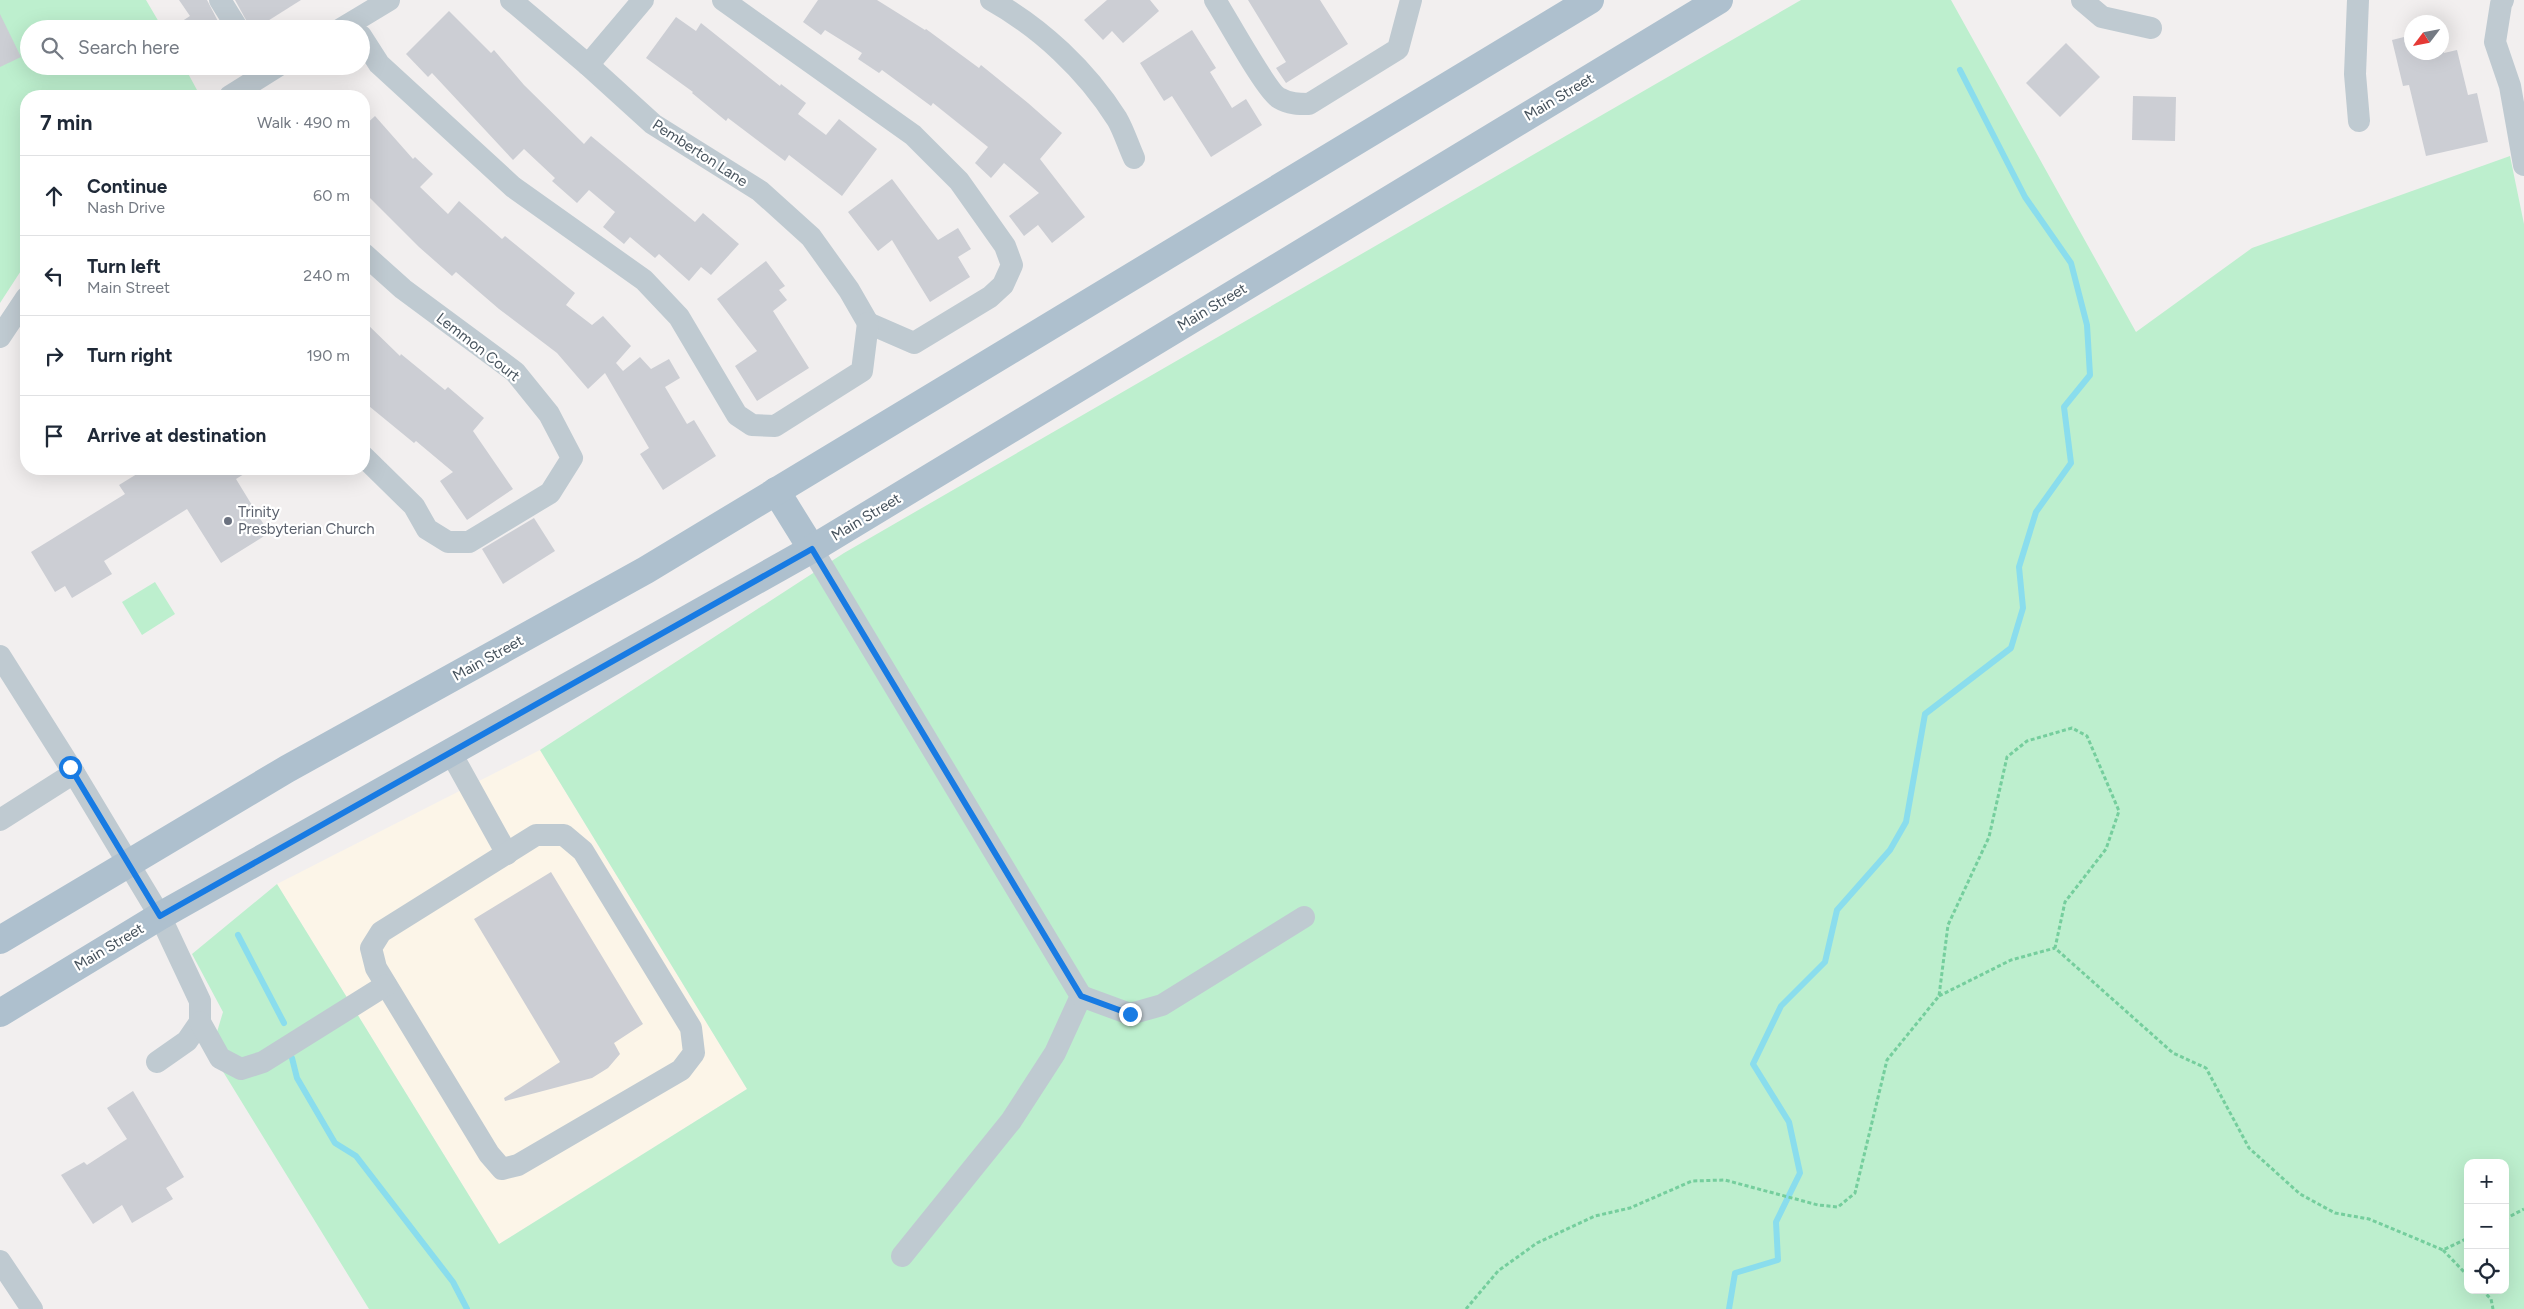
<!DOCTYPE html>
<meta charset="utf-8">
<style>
:root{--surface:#fff;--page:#f2f2f3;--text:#1f2937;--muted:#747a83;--line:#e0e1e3}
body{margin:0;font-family:Figtree,sans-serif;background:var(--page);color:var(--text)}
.controls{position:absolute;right:15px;bottom:15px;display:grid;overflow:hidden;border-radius:10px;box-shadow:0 5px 20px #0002}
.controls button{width:45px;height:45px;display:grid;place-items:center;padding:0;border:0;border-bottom:1px solid var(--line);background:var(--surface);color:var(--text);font:25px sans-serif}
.compass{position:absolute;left:2404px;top:15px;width:45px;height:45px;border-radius:50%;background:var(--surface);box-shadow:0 5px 20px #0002;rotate:238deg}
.stop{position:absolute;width:15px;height:15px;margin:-11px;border:4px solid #187be3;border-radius:50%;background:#fff}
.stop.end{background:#187be3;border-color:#fff;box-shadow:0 1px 5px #0008}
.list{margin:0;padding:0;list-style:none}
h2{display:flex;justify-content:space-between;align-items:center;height:65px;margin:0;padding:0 20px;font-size:21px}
h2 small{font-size:16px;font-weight:400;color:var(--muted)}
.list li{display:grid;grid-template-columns:32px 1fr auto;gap:15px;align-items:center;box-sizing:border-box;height:80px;padding:0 20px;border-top:1px solid var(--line)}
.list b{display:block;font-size:19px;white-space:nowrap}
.list p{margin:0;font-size:16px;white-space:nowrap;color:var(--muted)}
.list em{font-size:16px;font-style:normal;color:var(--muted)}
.icon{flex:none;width:28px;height:28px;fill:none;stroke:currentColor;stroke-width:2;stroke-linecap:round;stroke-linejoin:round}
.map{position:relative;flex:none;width:2524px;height:1309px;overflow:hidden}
.search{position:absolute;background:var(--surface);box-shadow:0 5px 20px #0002;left:20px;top:20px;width:350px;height:55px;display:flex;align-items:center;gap:12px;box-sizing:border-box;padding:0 18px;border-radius:28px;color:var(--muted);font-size:19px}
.panel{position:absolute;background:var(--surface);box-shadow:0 5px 20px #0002;left:20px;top:90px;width:350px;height:385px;border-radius:20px}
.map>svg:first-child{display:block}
.commercial{fill:#fcf5e8}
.green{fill:#bdefce;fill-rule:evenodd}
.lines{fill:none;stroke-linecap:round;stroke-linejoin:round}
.stream{stroke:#8added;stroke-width:6}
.building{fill:#ccced4}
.path{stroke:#75ce9d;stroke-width:3;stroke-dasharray:4 2.5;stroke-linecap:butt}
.minor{stroke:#bfcad1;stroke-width:22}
.major{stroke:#aec0ce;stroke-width:28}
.route{stroke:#187be3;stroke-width:6}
.worship-dot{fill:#6b7280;stroke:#fff;stroke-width:2}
.labels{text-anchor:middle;stroke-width:4.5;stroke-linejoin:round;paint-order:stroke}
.street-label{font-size:15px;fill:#47535d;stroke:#fff}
.worship-label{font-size:15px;fill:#5b616d;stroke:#fff;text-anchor:start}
</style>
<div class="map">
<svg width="2524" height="1309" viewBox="0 0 2524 1309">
<rect width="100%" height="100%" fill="#f2efef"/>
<polygon class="commercial" points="540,750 747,1089 499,1244 277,884"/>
<g class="green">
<polygon points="0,0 146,0 163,29 29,29 29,66 184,66 197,90 189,96 26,96 26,263 0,303"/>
<path d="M1801 0H1951L2136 332 2252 248 2510 156 2524 224V1309H369L211 1052 223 1012 192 954 277 884 499 1244 747 1089 540 750 844 553ZM2468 1163H2505V1290H2468Z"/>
<polygon points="155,582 175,614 142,635 122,602"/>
</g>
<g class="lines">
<g class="stream">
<polyline points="238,935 284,1023"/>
<polyline points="292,1058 297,1078 335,1143 356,1156 453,1282 467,1309"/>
<polyline points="1729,1309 1735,1273 1778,1260 1776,1222 1800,1173 1789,1122 1753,1064 1781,1006 1825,962 1837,910 1890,850 1906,822 1925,714 2011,648 2023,608 2019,567 2036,512 2071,463 2064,407 2090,375 2087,325 2071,263 2025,197 1960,70"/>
</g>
</g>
<g class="building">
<polygon points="179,0 207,0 222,29 170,29 190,16"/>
<polygon points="235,0 301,0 255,29 251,29"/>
<polygon points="818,0 877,0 925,30 926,29 979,68 981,65 1028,103 1062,133 1040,159 1085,217 1052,243 1038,225 1024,236 1009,216 1039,193 1004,163 991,178 975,163 988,147 933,103 931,106 882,70 879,73 858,59 862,53 825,30 821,35 803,22"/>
<polygon points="1107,0 1150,0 1159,11 1123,43 1112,31 1103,40 1084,20"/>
<polygon points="1248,0 1320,0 1348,44 1286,83 1276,68 1286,62"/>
<polygon points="449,11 491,53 494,50 524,85 584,144 591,136 695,222 703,213 739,244 711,275 701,267 689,281 659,254 655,258 630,237 624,244 603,227 615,212 589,190 577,203 552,181 555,178 524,149 513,160 432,73 428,77 406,54"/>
<polygon points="0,14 21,57 0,67"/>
<polygon points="676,17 696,31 701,23 780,86 781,84 806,103 798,114 826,135 839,119 877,149 842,196 789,155 785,161 728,118 726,121 692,93 693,92 646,58"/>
<polygon points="1192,30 1216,68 1210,72 1232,108 1246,99 1262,125 1211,157 1172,96 1164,101 1140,63"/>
<polygon points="2412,35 2412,52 2442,52 2442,45 2444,53 2457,50 2468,95 2477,93 2488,142 2426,156 2409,85 2403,86 2392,40"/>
<polygon points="2066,43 2100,77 2060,117 2026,83"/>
<polygon points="2133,96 2176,97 2175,141 2132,140"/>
<polygon points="375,116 413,159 415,157 433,174 420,187 448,214 459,201 502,239 505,236 575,293 566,305 592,325 603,316 631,346 616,363 623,371 640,357 651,369 669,359 680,378 665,387 687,424 694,420 716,456 663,490 640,454 649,448 605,373 588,389 557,353 499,309 456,272 452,276 419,247 364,192 364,126"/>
<polygon points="892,179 938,240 958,228 971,249 958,257 970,277 930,302 892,240 878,251 848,212"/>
<polygon points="766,261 785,286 779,290 787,300 773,311 809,368 757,401 735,366 757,351 717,299"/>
<polygon points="364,321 400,356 401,354 445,390 448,387 484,418 473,431 513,489 467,520 440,481 453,472 416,441 414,443 364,402"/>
<polygon points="145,469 252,469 236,479 269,533 221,563 187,509 104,561 112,574 72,598 65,586 55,592 31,552 125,494 119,485"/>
<polygon points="534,518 555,551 503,584 482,549"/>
<polygon points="551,872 643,1024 614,1043 620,1054 608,1068 592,1078 505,1101 504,1098 560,1062 474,919"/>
<polygon points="133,1091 184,1177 166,1188 173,1199 132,1223 122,1205 93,1224 61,1175 84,1162 87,1165 127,1139 107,1108"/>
</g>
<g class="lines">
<g class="path">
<polyline points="1939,996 2011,960 2055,948"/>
<polyline points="2505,1219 2524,1209"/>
<polyline points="2443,1250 2468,1276"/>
<polyline points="2482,1290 2491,1299 2493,1309"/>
<polyline points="1466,1309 1498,1271 1537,1243 1595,1216 1630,1208 1692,1181 1725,1180 1818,1205 1838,1207 1855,1193 1887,1060 1939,996 1948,925 1989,837 2007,757 2027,741 2072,728 2087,736 2119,811 2106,849 2065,902 2055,948 2173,1053 2206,1068 2249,1148 2300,1194 2335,1213 2369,1219 2443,1250 2468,1238"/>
</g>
<g class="minor">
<polyline points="220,0 238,29"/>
<polyline points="511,0 588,65 653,124 760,191 811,237 849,290 868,323"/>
<polyline points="723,0 913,135 959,181 1005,246 1012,265 1003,285 990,297 914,343 868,323"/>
<path d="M991 0C1041 28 1086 70 1117 119 1124 131 1128 145 1134 158"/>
<path d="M1215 0C1226 17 1267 92 1279 98 1289 104 1299 104 1309 104L1398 49 1411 0"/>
<polyline points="2082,0 2102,17 2151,28"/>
<polyline points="2358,0 2355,74 2359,121"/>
<polyline points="2503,0 2501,4 2495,42 2510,86 2524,165"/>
<polyline points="341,29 389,0"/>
<polyline points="361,36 379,64 513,187 644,280 679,317 737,415 752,425 775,426 862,371 868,323"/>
<polyline points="588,65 643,0"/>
<polyline points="230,96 278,66"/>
<polyline points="364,254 403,289 515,372 549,414 572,458 550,493 469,542 448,542 427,529 414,506 364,457"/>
<polyline points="0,337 26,298"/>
<polyline points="812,549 1081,996 1055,1053 1011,1121 902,1256"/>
<polyline points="0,656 74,773 160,916 200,1001 200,1022 187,1041 157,1062"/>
<polyline points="451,753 507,854"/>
<polyline points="0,820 74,773"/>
<polygon points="536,835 564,835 583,851 691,1028 694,1053 681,1070 518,1165 502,1169 489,1154 376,968 371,948 381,932"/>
<polyline points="1081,996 1130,1014 1162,1005 1304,917"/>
<polyline points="200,1022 220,1058 241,1069 263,1062 386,985"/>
<polyline points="0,1261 32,1309"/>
</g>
<g class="major">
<polyline points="776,491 812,549"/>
<polyline points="0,940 287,769 646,570 1590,0"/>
<polyline points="0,1013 160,916 812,549 1719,0"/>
</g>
</g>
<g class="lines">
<polyline class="route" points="70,767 160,916 812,549 1081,996 1130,1014"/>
</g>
<circle class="worship-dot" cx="228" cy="521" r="5"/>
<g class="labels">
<g class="street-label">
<text transform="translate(1559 97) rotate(-31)" y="5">Main Street</text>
<text transform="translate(700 153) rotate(33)" y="5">Pemberton Lane</text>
<text transform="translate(1212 307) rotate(-31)" y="5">Main Street</text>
<text transform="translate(478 347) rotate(38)" y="5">Lemmon Court</text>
<text transform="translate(866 517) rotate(-31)" y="5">Main Street</text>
<text transform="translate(488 658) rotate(-29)" y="5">Main Street</text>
<text transform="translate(109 947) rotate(-31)" y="5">Main Street</text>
</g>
<g class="worship-label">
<text x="238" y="517">Trinity<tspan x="238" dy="17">Presbyterian Church</tspan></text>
</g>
</g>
</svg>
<div class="controls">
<button>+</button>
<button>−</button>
<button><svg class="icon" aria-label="locate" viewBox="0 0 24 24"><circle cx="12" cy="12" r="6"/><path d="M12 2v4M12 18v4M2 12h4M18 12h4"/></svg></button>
</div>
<svg class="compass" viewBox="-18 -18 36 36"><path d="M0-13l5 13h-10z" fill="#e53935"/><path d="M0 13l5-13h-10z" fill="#747a83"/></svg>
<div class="stop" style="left:70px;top:767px"></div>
<div class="stop end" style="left:1130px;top:1014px"></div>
<div class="search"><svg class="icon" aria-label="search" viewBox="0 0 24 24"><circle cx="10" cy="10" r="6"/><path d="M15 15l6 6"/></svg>Search here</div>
<section class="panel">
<h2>7 min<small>Walk · 490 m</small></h2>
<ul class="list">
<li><svg class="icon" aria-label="ahead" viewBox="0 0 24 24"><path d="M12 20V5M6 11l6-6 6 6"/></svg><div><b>Continue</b><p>Nash Drive</p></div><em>60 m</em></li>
<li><svg class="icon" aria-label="left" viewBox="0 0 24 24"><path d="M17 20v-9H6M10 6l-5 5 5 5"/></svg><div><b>Turn left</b><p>Main Street</p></div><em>240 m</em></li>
<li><svg class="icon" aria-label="right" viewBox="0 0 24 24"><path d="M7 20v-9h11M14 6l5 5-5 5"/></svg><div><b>Turn right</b></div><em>190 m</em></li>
<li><svg class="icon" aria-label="arrive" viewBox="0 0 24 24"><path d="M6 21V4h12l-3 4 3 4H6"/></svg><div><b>Arrive at destination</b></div></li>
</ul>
</section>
</div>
